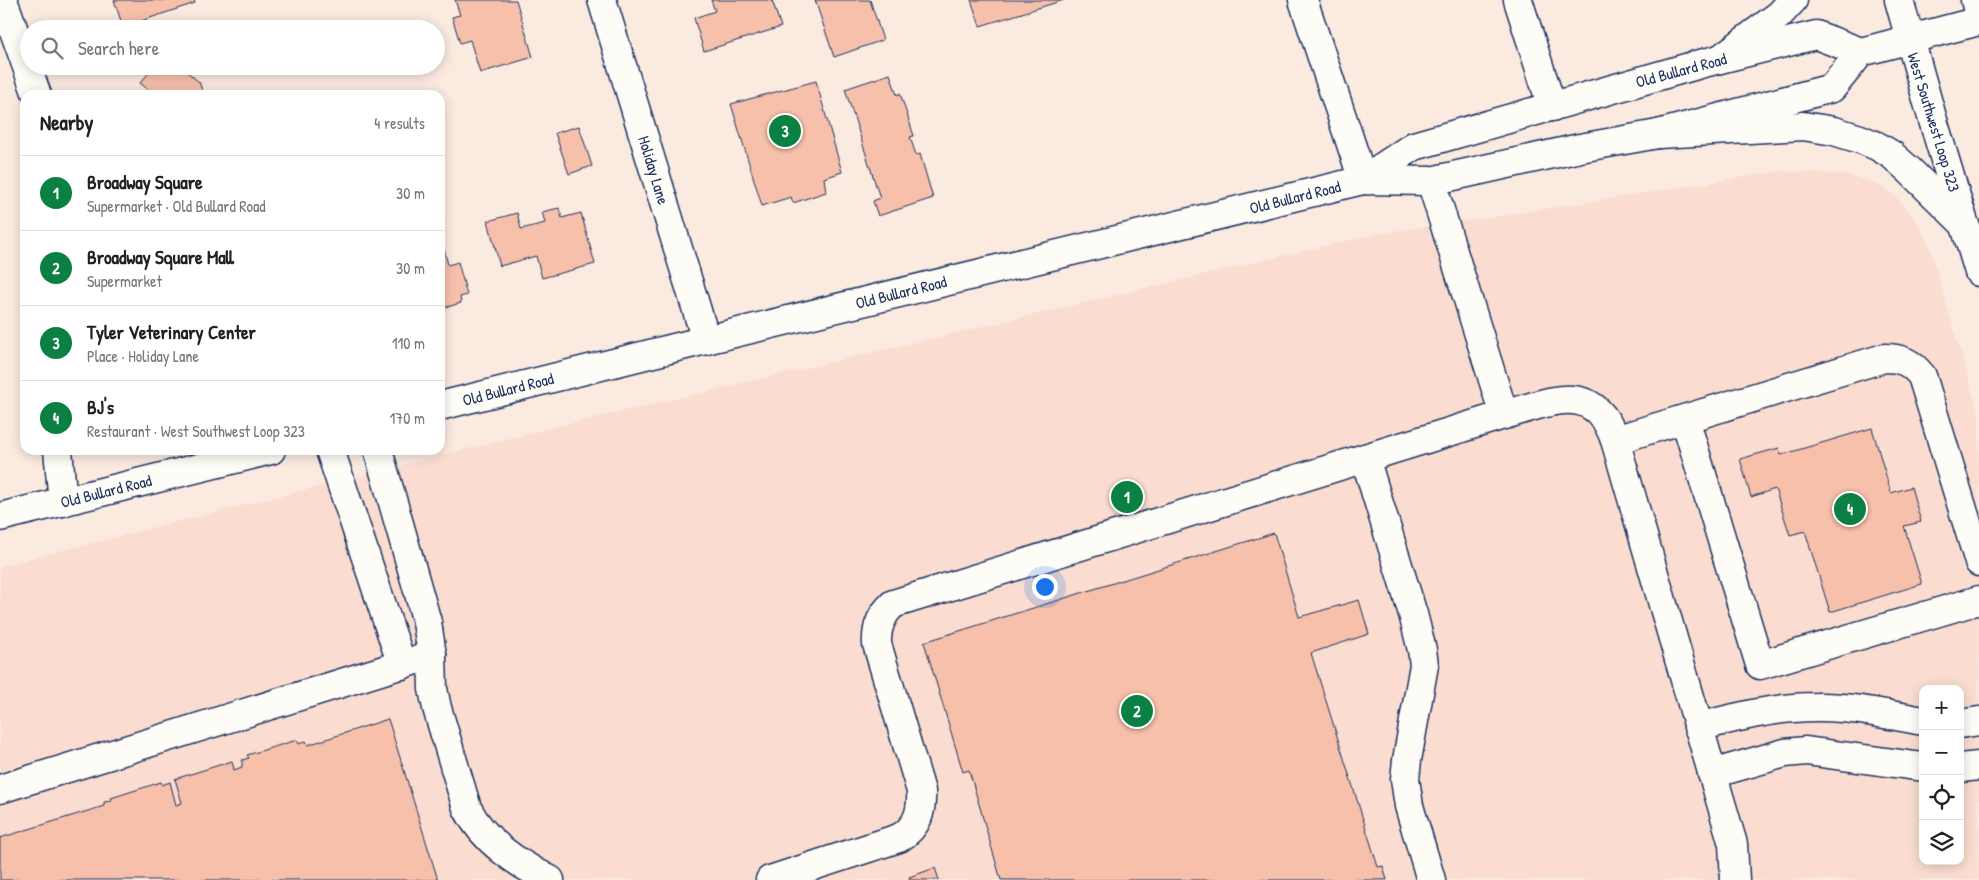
<!DOCTYPE html>
<meta charset="utf-8">
<style>
:root{--surface:#fff;--page:#f6f6f6;--text:#222;--muted:#767676;--line:#e0e0e0;--accent:#0b8043}
body{margin:0;font-family:"Patrick Hand",sans-serif;background:var(--page);color:var(--text)}
.controls{position:absolute;right:15px;bottom:15px;display:grid;overflow:hidden;border-radius:10px;box-shadow:0 2px 12px #0003}
.controls button{width:45px;height:45px;display:grid;place-items:center;padding:0;border:0;border-bottom:1px solid var(--line);background:var(--surface);color:var(--text);font:25px sans-serif}
.you{position:absolute;left:1044px;top:586px;width:18px;height:18px;margin:-12px;border:4px solid #fff;border-radius:50%;background:#1a73e8;box-shadow:0 0 0 8px #1a73e833}
.badge{display:grid;place-items:center;width:32px;height:32px;border-radius:50%;background:var(--accent);color:#fff;font-size:16px;font-weight:700}
.pin{position:absolute;translate:-50% -50%;border:2px solid #fff;box-shadow:0 1px 5px #0006}
.list{margin:0;padding:0;list-style:none}
h2{display:flex;justify-content:space-between;align-items:center;height:65px;margin:0;padding:0 20px;font-size:21px}
h2 small{font-size:16px;font-weight:400;color:var(--muted)}
.list li{display:grid;grid-template-columns:32px 1fr auto;gap:15px;align-items:center;box-sizing:border-box;height:75px;padding:0 20px;border-top:1px solid var(--line)}
.list b{display:block;font-size:19px;white-space:nowrap}
.list p{margin:0;font-size:16px;white-space:nowrap;color:var(--muted)}
.list em{font-size:16px;font-style:normal;color:var(--muted)}
.icon{flex:none;width:28px;height:28px;fill:none;stroke:currentColor;stroke-width:2;stroke-linecap:round;stroke-linejoin:round}
.map{position:relative;flex:none;width:1979px;height:880px;overflow:hidden}
.search{position:absolute;background:var(--surface);box-shadow:0 2px 12px #0003;left:20px;top:20px;width:425px;height:55px;display:flex;align-items:center;gap:12px;box-sizing:border-box;padding:0 18px;border-radius:28px;color:var(--muted);font-size:19px}
.panel{position:absolute;background:var(--surface);box-shadow:0 2px 12px #0003;left:20px;top:90px;width:425px;height:365px;border-radius:15px}
.map>svg:first-child{display:block}
.built{fill:#faddd0;fill-rule:evenodd}
.building{fill:#f7c0ab;stroke:#1b2f5e}
.lines{fill:none;stroke-linecap:round;stroke-linejoin:round}
.minor-casing{stroke:#1b2f5e;stroke-width:31}
.highway-casing{stroke:#1b2f5e;stroke-width:31}
.minor{stroke:#fdfcf7;stroke-width:28}
.highway{stroke:#fdfcf7;stroke-width:28}
.labels{text-anchor:middle;stroke-width:4;stroke-linejoin:round;paint-order:stroke}
.street-label{font-size:16px;fill:#1b2f5e;stroke:#fdfcf7}
</style>
<div class="map">
<svg width="1979" height="880" viewBox="0 0 1979 880">
<rect width="100%" height="100%" fill="#fbeae0"/>
<filter id="ink" filterUnits="userSpaceOnUse"><feTurbulence type="fractalNoise" baseFrequency=".02" numOctaves="2"/><feDisplacementMap in="SourceGraphic" scale="10" xChannelSelector="R" yChannelSelector="G"/><feConvolveMatrix kernelMatrix="1 2 1 2 8 2 1 2 1" color-interpolation-filters="sRGB"/></filter>
<g filter="url(#ink)">
<path class="built" d="M1781 171 1841 174 1870 181 1892 193 1916 220 1929 245 1979 414V880H0V566L551 428 1380 233 1487 218ZM1923 689H1960V861H1923Z"/>
<g class="building">
<polygon points="114,0 194,0 195,3 123,27"/>
<polygon points="455,0 516,0 533,57 480,73 470,40 460,43 452,17 460,15"/>
<polygon points="711,0 772,0 781,27 704,51 694,18 715,11"/>
<polygon points="815,0 870,0 883,40 834,57"/>
<polygon points="971,0 1064,0 980,26"/>
<polygon points="155,66 180,66 199,82 204,95 155,95 140,83"/>
<polygon points="890,74 897,95 900,93 914,136 910,137 916,155 920,154 933,198 878,216 873,201 880,198 845,89"/>
<polygon points="816,81 842,172 824,178 826,192 793,203 791,197 762,206 731,104"/>
<polygon points="579,126 592,166 569,174 555,133"/>
<polygon points="440,208 444,222 440,223"/>
<polygon points="559,208 562,218 581,213 595,264 542,278 536,256 500,266 488,221 517,213 521,229 545,223 542,212"/>
<polygon points="444,249 448,265 458,262 467,295 460,297 461,303 440,309 442,314 440,314 440,250"/>
<polygon points="1872,428 1891,493 1911,487 1921,522 1904,526 1922,584 1830,612 1805,531 1790,535 1775,489 1751,497 1740,459 1779,448 1781,455"/>
<polygon points="1274,533 1299,617 1359,600 1369,634 1311,653 1378,867 1383,866 1387,880 1001,880 969,770 963,772 924,642"/>
<polygon points="388,719 438,880 0,880 0,838 104,806 104,802 112,801 111,798 161,782 162,785 170,782 176,805 182,803 175,779 232,761 234,770 242,767 242,760 249,758 247,755 297,740 299,744 306,741 308,745"/>
<polygon points="935,868 939,880 910,880 909,877"/>
</g>
<g class="lines">
<g class="minor-casing">
<g id="minor">
<polyline points="3,0 37,95"/>
<polyline points="602,0 706,340"/>
<polyline points="1303,0 1363,180"/>
<polyline points="1518,0 1552,107"/>
<polyline points="1363,180 1414,146 1700,64 1816,35 1861,52 1979,21"/>
<polyline points="1431,181 1504,415"/>
<polyline points="440,406 706,340 1363,180 1431,181 1580,148 1658,134 1832,88 1861,52"/>
<polyline points="1685,419 1760,665 1979,600"/>
<path d="M1615 440 1884 358C1901 358 1911 362 1922 376L1979 562"/>
<polyline points="58,450 63,502"/>
<polyline points="330,450 402,665"/>
<path d="M378 450 427 622 432 655 433 689 437 708 467 808C484 842 517 863 550 880"/>
<polyline points="1365,458 1413,614 1422,650 1424,665 1407,760 1405,779 1409,806 1431,880"/>
<polyline points="0,517 271,450"/>
<polyline points="1960,724 1979,721"/>
<path d="M1698 727C1737 717 1775 707 1816 707 1851 706 1888 715 1923 721"/>
<polyline points="1960,768 1979,766"/>
<polyline points="1712,774 1785,753 1806,751 1923,767"/>
<polyline points="0,789 432,655"/>
<path d="M770 880 899 838C918 827 922 811 921 791L877 644C876 628 881 615 893 604L1504 415C1551 402 1593 379 1615 440L1733 844 1735 880"/>
</g>
</g>
<g class="highway-casing">
<g id="highway">
<polyline points="1899,0 1932,117 1979,272"/>
<polyline points="1975,0 1979,15"/>
<polyline points="1720,59 1779,15 1793,0"/>
<polyline points="1658,134 1803,126 1834,131 1860,139 1877,146 1892,155 1909,170 1965,225"/>
</g>
</g>
<use href="#minor" class="minor"/>
<use href="#highway" class="highway"/>
</g>
</g>
<g class="labels">
<g class="street-label">
<text transform="translate(1681 70) rotate(-15)" y="6">Old Bullard Road</text>
<text transform="translate(1934 122) rotate(73)" y="6">West Southwest Loop 323</text>
<text transform="translate(654 170) rotate(73)" y="6">Holiday Lane</text>
<text transform="translate(1295 197) rotate(-14)" y="6">Old Bullard Road</text>
<text transform="translate(901 292) rotate(-14)" y="6">Old Bullard Road</text>
<text transform="translate(508 389) rotate(-14)" y="6">Old Bullard Road</text>
<text transform="translate(106 491) rotate(-14)" y="6">Old Bullard Road</text>
</g>
</g>
</svg>
<div class="controls">
<button>+</button>
<button>−</button>
<button><svg class="icon" aria-label="locate" viewBox="0 0 24 24"><circle cx="12" cy="12" r="6"/><path d="M12 2v4M12 18v4M2 12h4M18 12h4"/></svg></button>
<button><svg class="icon" aria-label="layers" viewBox="0 0 24 24"><path d="M12 4l9 5-9 5-9-5zM3 14l9 5 9-5"/></svg></button>
</div>
<div class="you"></div>
<div class="pin badge" style="left:1127px;top:497px">1</div>
<div class="pin badge" style="left:1137px;top:711px">2</div>
<div class="pin badge" style="left:785px;top:131px">3</div>
<div class="pin badge" style="left:1850px;top:509px">4</div>
<div class="search"><svg class="icon" aria-label="search" viewBox="0 0 24 24"><circle cx="10" cy="10" r="6"/><path d="M15 15l6 6"/></svg>Search here</div>
<section class="panel">
<h2>Nearby<small>4 results</small></h2>
<ul class="list">
<li><span class="badge">1</span><div><b>Broadway Square</b><p>Supermarket · Old Bullard Road</p></div><em>30 m</em></li>
<li><span class="badge">2</span><div><b>Broadway Square Mall</b><p>Supermarket</p></div><em>30 m</em></li>
<li><span class="badge">3</span><div><b>Tyler Veterinary Center</b><p>Place · Holiday Lane</p></div><em>110 m</em></li>
<li><span class="badge">4</span><div><b>BJ's</b><p>Restaurant · West Southwest Loop 323</p></div><em>170 m</em></li>
</ul>
</section>
</div>
